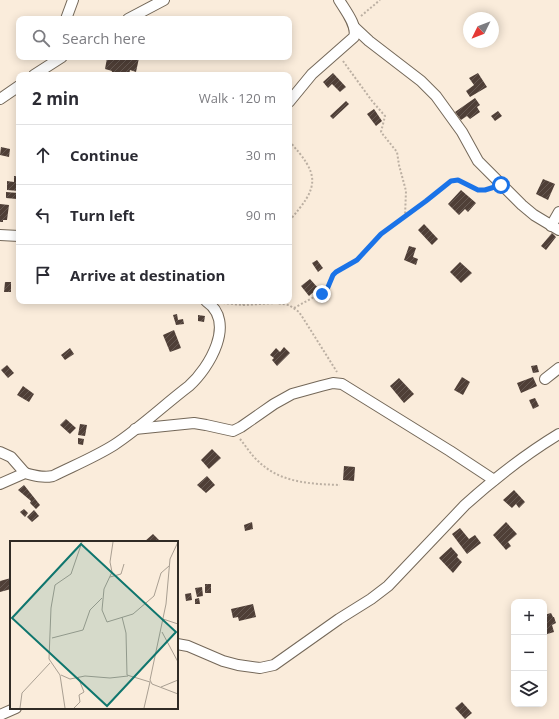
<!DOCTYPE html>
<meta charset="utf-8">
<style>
:root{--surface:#fff;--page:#f2f2f3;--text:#2b2b33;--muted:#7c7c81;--line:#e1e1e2}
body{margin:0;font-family:"Open Sans",sans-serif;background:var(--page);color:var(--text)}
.controls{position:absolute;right:12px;bottom:12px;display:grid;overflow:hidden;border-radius:8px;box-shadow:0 2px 10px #0003}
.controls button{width:36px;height:36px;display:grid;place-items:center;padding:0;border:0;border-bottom:1px solid var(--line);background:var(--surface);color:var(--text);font:20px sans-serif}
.compass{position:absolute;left:463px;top:12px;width:36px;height:36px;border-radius:50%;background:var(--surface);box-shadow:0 2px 10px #0003;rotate:227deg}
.stop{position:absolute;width:12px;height:12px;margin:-9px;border:3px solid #1a73e8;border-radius:50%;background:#fff}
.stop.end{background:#1a73e8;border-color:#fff;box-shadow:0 1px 4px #0008}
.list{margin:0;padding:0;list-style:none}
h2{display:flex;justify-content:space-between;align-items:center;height:52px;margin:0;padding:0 16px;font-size:17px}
h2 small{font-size:13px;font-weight:400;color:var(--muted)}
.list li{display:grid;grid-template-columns:26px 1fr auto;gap:12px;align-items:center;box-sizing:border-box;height:60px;padding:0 16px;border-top:1px solid var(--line)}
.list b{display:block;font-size:15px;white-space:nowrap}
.list em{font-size:13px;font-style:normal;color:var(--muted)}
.icon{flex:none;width:22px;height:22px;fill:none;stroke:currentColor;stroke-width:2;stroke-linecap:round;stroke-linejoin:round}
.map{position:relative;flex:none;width:559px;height:719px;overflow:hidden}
.search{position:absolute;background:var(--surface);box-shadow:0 2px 10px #0003;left:16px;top:16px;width:276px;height:44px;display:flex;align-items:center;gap:10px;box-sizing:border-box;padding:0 14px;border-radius:8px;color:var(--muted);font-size:15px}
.panel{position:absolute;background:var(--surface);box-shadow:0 2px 10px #0003;left:16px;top:72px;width:276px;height:232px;border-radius:8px}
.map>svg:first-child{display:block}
.building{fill:url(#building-hatch)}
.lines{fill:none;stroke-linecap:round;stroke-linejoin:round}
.minor-casing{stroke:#746859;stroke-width:12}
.path{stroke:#bcb0a3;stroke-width:2;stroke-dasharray:2 2;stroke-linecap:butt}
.minor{stroke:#fff;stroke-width:10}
.route{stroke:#1a73e8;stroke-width:5}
.inset-road{fill:none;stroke:#a99f92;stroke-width:1}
.view{fill:#0f766e;fill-opacity:0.15;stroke:#0f766e;stroke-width:2}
.inset-edge{fill:none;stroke:#302b25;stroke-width:2}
</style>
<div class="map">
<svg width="559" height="719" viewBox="0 0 559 719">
<defs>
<pattern id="building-hatch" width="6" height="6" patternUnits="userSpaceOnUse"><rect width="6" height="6" fill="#4f3f37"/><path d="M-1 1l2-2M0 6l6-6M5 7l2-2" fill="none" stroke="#665952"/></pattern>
</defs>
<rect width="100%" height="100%" fill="#faecdb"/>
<g class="building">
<polygon points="114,57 139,58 136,72 130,70 129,75 111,75 112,71 105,69 107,58 113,60"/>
<polygon points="333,73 346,87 340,92 332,84 328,88 323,82"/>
<polygon points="478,73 487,87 470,97 466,91 474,85 469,78"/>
<polygon points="475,98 480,105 477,107 480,112 470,119 467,116 461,120 455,112"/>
<polygon points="346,101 349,104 333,119 330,116"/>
<polygon points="374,109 382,121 376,126 367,114"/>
<polygon points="498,111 502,116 495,121 491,116"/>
<polygon points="1,147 10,149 9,157 0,155"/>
<polygon points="14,176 19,176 19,191 7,190 7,181 14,182"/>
<polygon points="543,179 555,184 548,200 536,194"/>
<polygon points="461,190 476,203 468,212 465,209 459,215 448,204"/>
<polygon points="6,192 18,193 17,199 6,198"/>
<polygon points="0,204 9,205 7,220 3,220 3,222 0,222"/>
<polygon points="424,224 438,239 432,245 418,230"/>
<polygon points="552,233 556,237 546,250 541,246"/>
<polygon points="409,246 416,248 413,257 418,259 416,265 404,260"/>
<polygon points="317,260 323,268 318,272 312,263"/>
<polygon points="460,262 472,273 461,283 450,272"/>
<polygon points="310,279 318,288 309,296 301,286"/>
<polygon points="5,282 11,282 11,292 4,292"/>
<polygon points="177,314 178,320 183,319 184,324 176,325 173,315"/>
<polygon points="198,315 205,316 204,322 198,321"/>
<polygon points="174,330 181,348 170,352 163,335"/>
<polygon points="284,347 290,353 277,366 272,360 274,358 270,355 276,348 280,352"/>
<polygon points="70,348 74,354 65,360 61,355"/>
<polygon points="7,365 14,373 8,378 1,370"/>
<polygon points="537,365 539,372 533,373 531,366"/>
<polygon points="462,377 470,382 463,395 454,390"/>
<polygon points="533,377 537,386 521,393 517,383"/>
<polygon points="399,378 414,394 404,403 390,386"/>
<polygon points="23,386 34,394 29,402 17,395"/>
<polygon points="535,398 539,406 533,409 529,400"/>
<polygon points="66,419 76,428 70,434 60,425"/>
<polygon points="80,424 87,425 85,436 78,435"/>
<polygon points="78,438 84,439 83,445 78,444"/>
<polygon points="212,449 221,458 209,469 201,460"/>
<polygon points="344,466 355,467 354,481 343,480"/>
<polygon points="207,476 215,485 206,493 197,485"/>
<polygon points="24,485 40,505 36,509 30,503 31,501 18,490"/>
<polygon points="514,490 525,502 519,508 516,504 512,508 503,500"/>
<polygon points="24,509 28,513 25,517 20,512"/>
<polygon points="34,510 39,516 32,522 27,517"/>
<polygon points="252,522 253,529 245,531 244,525"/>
<polygon points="506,522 517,534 508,542 511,546 506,550 493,535"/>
<polygon points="460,528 469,539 475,535 481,543 467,554 452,534"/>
<polygon points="153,534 161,542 144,542"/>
<polygon points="451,547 458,555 457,557 462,562 453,573 439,558"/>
<polygon points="11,578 11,589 0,592 0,581"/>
<rect x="205" y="584" width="6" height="9"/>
<polygon points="202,587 203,596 197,597 195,588"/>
<polygon points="191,593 192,600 186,601 185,594"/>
<polygon points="199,598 200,604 195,604 195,599"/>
<polygon points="253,604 256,617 239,621 238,617 233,618 231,609"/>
<polygon points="551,613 553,617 554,617 556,623 552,625 554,632 544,635 544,615"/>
<polygon points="462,702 472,713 465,719 455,708"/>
</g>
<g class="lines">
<g class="minor-casing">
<g id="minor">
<polyline points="66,19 73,0"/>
<polyline points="128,19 164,0"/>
<polyline points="354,27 369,41 421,81 436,96 462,132 478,161 522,205 534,215 559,230"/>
<polyline points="34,75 62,57"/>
<polyline points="0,99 19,86"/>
<path d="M289 102 312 74 354 37C358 26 345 10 339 0"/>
<polyline points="551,226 559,212"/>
<polyline points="0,235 19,236"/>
<polyline points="545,379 559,368"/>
<polyline points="135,429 194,423 206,425 233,431 241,427 274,404 292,394 321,386 333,383 342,384 450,451 494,480"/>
<polyline points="0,452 11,457 25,473"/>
<path d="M0 484 25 473C35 476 43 478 53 476 73 466 95 457 114 445 140 428 164 405 189 386 209 368 237 322 206 301"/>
<path d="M177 644 188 646 223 661 238 665 260 668 274 665 339 619 371 599 388 586 465 505C494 479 526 454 559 434"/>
<polyline points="0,715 16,708"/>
</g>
</g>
<g class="path">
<polyline points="361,16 380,0"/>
<polyline points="343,61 372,101 385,116 381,132 397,152 399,165 406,191 405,216"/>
<path d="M289 141C320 175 320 186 289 221"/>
<polyline points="223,303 243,305 276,303 289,305 299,312 303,318 337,372"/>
<polyline points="243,305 245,301"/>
<polyline points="294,308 325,291 333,275 336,272 357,260 381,234 427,201 451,181 458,180 478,190 490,188"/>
<path d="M240 439C246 446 251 455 258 461 280 483 311 484 340 485"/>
</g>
<use href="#minor" class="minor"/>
</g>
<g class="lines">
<polyline class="route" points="322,294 328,287 333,275 336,272 357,260 381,234 426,201 451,181 458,180 478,190 485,190 501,185"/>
</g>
<g transform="translate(10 541)">
<rect width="168" height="168" fill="#faecdb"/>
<path class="inset-road" d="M103 1 100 21 102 31 94 48 92 69 97 81 123 73 144 55 151 32 159 25M168 1 160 18 156 63 140 139 142 143 168 153M100 36 111 33 114 23M112 76 116 92 117 134 140 141M153 78 168 83M152 91 168 121M42 97 73 89 80 69 92 57M51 134 60 138 75 135 100 137 118 135M151 146 168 139M10 167 12 152 40 122M55 167 50 134 39 118 41 67 45 44 61 33 72 1M64 167 70 161 69 154 74 151 68 136M134 167 140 141"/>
<path class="view" d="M71 3 166 91 97 165 2 77Z"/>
<rect width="168" height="168" class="inset-edge"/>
</g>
</svg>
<div class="controls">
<button>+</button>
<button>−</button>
<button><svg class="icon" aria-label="layers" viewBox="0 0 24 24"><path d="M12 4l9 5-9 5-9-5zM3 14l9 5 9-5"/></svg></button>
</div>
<svg class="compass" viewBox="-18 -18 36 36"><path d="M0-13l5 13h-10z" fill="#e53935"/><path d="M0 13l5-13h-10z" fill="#7c7c81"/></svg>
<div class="stop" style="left:501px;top:185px"></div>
<div class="stop end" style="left:322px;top:294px"></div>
<div class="search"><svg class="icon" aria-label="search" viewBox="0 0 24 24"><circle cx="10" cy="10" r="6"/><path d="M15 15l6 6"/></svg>Search here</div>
<section class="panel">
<h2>2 min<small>Walk · 120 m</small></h2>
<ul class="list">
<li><svg class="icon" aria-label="ahead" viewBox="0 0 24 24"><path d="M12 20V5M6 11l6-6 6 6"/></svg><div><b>Continue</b></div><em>30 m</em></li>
<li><svg class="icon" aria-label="left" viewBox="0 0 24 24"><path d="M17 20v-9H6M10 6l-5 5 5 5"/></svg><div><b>Turn left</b></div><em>90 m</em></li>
<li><svg class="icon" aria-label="arrive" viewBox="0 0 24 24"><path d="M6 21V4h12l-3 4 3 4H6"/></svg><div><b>Arrive at destination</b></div></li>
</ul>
</section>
</div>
